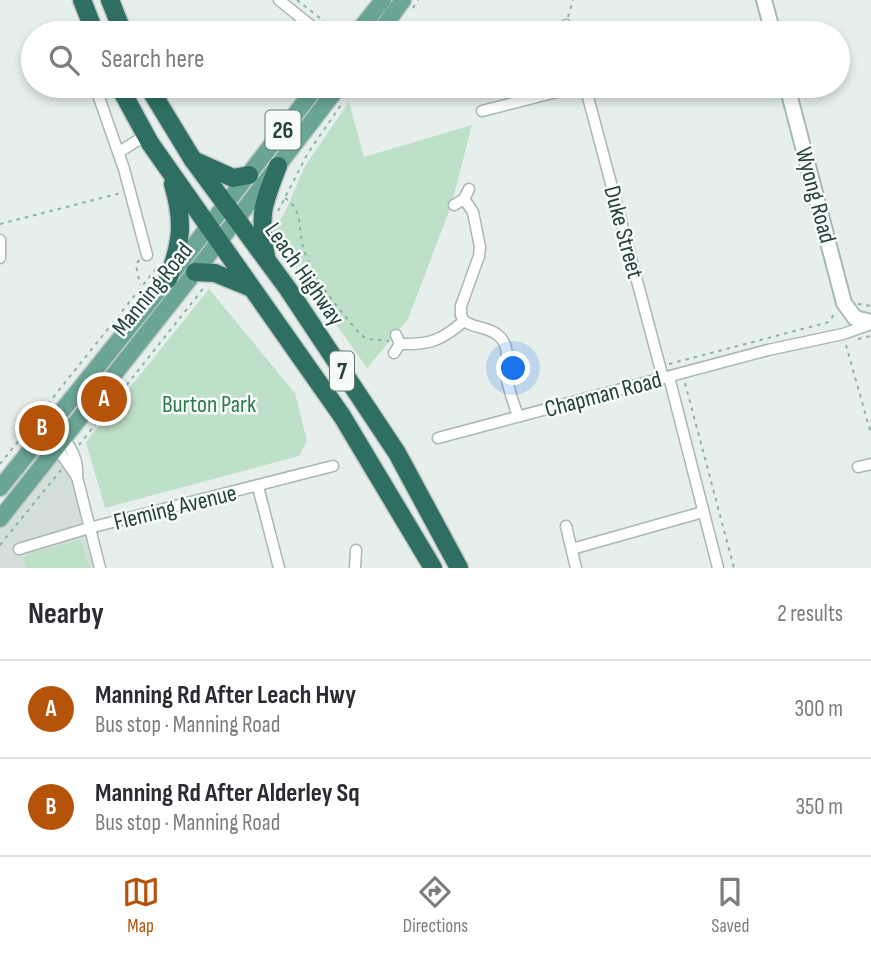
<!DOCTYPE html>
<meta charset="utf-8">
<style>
:root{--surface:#fff;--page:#f2f2f3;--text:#2b2b33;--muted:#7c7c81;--line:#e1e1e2;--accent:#b45309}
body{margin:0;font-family:"Sofia Sans Condensed",sans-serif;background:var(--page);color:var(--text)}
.you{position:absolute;left:514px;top:369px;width:24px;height:24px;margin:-18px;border:5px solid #fff;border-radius:50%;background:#1a73e8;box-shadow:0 0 0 10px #1a73e833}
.badge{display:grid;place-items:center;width:46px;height:46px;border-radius:50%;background:var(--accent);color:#fff;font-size:23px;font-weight:700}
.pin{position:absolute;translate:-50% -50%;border:4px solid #fff;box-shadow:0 2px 7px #0006}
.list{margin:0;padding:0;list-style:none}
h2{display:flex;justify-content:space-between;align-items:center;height:91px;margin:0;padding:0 28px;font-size:30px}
h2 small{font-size:23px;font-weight:400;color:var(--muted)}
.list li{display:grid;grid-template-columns:46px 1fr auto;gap:21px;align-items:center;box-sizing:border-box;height:98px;padding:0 28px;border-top:2px solid var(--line)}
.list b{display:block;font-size:26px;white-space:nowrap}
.list p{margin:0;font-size:23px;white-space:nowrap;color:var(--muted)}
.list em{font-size:23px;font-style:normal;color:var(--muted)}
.icon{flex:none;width:38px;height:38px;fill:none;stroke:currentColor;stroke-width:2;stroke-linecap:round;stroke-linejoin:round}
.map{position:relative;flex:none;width:871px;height:568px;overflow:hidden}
.search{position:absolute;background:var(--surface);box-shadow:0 4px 10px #0003;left:21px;right:21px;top:21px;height:77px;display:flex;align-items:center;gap:18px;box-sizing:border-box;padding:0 24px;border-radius:38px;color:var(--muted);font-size:26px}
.sheet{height:287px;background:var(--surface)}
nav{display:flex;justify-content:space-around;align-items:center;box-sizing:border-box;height:98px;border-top:2px solid var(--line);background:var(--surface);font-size:19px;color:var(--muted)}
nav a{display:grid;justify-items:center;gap:4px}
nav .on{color:var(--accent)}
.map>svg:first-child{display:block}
.built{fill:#d4dfda}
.green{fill:#bfe0c8}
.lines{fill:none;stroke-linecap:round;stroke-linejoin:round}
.street-casing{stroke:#a8b8b2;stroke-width:13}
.secondary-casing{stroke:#a4bbb3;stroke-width:18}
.primary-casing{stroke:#c2cac8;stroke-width:19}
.highway-casing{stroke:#c2cac8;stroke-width:21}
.path{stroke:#86b3a5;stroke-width:2;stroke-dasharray:3.5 5;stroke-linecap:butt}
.street{stroke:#fff;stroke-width:10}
.secondary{stroke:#fff;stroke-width:14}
.primary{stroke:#6aa596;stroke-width:16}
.highway{stroke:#2f6f62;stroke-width:18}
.labels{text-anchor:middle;stroke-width:5;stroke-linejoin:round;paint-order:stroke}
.shield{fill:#f7fbf9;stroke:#637a73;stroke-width:2}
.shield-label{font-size:23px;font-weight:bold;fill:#24423a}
.street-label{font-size:24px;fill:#24423a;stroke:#f7fbf9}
.park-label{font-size:24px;fill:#2d7a4b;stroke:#f7fbf9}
</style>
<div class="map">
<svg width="871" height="568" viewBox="0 0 871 568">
<rect width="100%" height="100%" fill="#e6efeb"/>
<polygon class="built" points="50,461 61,461 71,471 83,514 83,529 94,568 0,568 0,522"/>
<g class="green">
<polygon points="349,102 364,157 472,125 451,206 408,319 367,368 271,233 284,214 305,166"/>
<polygon points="209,289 295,393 307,441 299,456 105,508 86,442"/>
<polygon points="81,540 90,568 26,568 23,558 33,552"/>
</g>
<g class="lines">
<g class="street-casing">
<g id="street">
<polyline points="279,0 320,33"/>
<polyline points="566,25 570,33"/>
<polyline points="95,86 124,169 147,255"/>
<polyline points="585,86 663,378"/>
<polyline points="482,111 580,86"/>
<polyline points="119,152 146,135"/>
<polyline points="454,205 464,199 469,189"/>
<polyline points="0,240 0,258"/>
<polyline points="464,321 461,315 461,306 479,256 480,247 473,212 464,199"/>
<path d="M464 321C475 329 488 326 499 336 512 348 504 364 507 379 509 391 514 404 518 416"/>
<path d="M400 344C430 345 442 340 464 321"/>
<polyline points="394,353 400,344 396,335"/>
<polyline points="669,377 718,568"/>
<path d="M51 425C66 440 79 454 77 477L100 568"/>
<polyline points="43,435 56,446 77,477"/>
<polyline points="438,438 768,350 843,334 871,324"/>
<polyline points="858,467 871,464"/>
<polyline points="258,487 279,568"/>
<polyline points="566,526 576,568"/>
<polyline points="19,549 89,528 333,466"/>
<polyline points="572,549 703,512"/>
<polyline points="355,568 356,550"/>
</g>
</g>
<g class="secondary-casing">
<g id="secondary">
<polyline points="764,0 773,33"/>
<polyline points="787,86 844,303 855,318 871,322"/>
</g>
</g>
<g class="primary-casing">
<g id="primary">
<polyline points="357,33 383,0"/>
<polyline points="379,33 403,0"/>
<polyline points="0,488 168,279 317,86"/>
<polyline points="0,519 236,220 339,86"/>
</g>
</g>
<g class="highway-casing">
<g id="highway">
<polyline points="82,0 95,33"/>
<polyline points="110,0 123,33"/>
<polyline points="119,86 150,143 342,416 433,568"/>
<polyline points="148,86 193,160 288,289 397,453 459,568"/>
<polyline points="193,160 233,178 249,175"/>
<path d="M266 257C259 213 262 207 278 166"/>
<polyline points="195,272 215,273 249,287"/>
<path d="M168 279C182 241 184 222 173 184"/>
</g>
</g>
<g class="path">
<polyline points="297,0 339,33"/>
<polyline points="413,8 418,0"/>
<polyline points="568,17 573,0"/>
<polyline points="596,92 603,86"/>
<path d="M285 198C305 211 297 233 305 253 317 285 339 309 361 335L367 339 389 341"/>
<polyline points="278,211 308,153 341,105"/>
<polyline points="0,224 121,193"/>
<polyline points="139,260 136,265 140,285"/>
<polyline points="858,304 871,306"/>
<polyline points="858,339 871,336"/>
<polyline points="846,345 871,434"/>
<polyline points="669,364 829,322 835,313"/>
<polyline points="685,383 734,568"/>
<polyline points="79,445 206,285"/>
<polyline points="0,464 159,265"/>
<polyline points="0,545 61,470"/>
</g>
<use href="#street" class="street"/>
<use href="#secondary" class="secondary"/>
<use href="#primary" class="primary"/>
<use href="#highway" class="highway"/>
</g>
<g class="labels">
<g class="shield">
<rect x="265.5" y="110.5" width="35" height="39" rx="5"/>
<rect x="330" y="351.5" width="24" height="39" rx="5"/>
</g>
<g class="shield-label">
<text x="283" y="138">26</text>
<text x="342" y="379">7</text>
</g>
<g class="street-label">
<text transform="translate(816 195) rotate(75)" y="8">Wyong Road</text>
<text transform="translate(624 232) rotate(75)" y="8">Duke Street</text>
<text transform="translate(305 274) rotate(55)" y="8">Leach Highway</text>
<text transform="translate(152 289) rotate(-51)" y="8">Manning Road</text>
<text transform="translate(603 394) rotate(-15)" y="8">Chapman Road</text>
<text transform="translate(175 507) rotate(-14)" y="8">Fleming Avenue</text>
</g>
<g class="park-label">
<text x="209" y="412">Burton Park</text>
</g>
</g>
</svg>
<div class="you"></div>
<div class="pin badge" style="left:104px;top:399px">A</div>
<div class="pin badge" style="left:42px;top:428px">B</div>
<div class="search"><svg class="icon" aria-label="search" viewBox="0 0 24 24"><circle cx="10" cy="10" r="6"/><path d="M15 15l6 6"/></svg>Search here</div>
</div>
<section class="sheet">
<h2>Nearby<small>2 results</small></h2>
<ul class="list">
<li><span class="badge">A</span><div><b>Manning Rd After Leach Hwy</b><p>Bus stop · Manning Road</p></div><em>300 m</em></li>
<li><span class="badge">B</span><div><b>Manning Rd After Alderley Sq</b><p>Bus stop · Manning Road</p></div><em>350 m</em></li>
</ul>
</section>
<nav>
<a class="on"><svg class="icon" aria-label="map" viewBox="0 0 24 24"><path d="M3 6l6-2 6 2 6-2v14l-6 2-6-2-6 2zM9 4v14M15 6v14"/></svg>Map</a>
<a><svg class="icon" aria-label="directions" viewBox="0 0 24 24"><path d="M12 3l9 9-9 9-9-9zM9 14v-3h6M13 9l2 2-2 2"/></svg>Directions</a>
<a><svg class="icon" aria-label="saved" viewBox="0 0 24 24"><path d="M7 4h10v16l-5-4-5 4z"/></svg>Saved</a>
</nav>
